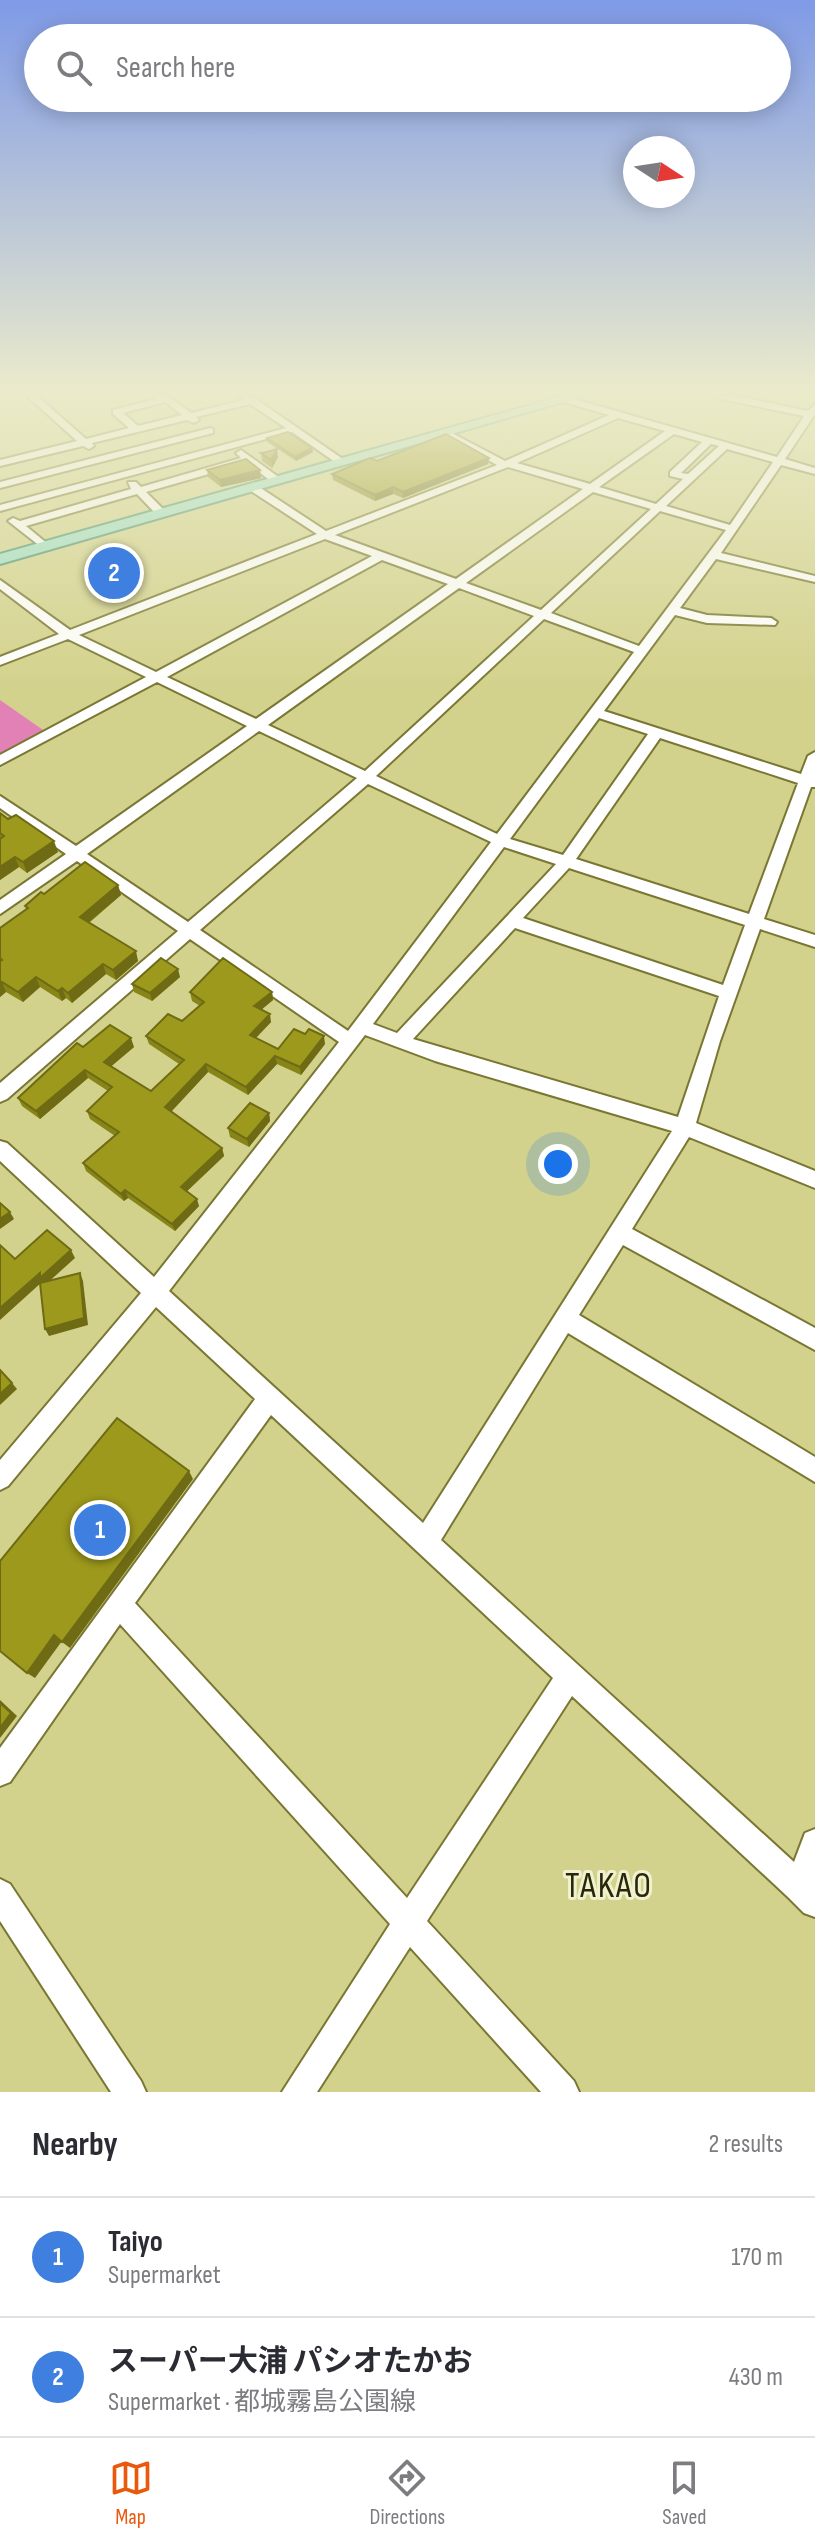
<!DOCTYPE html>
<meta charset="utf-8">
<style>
:root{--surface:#fff;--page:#f7f7f7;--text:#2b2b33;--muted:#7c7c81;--line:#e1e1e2;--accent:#ea580c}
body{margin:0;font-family:"Sofia Sans Condensed","Noto Sans JP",sans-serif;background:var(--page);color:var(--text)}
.compass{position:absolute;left:623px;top:136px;width:72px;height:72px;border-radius:50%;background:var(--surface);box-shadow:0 4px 20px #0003;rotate:102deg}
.you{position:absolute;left:558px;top:1164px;width:28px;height:28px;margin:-20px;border:6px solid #fff;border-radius:50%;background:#1a73e8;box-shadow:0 0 0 12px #1a73e833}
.badge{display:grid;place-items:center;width:52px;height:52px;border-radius:50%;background:var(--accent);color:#fff;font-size:26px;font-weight:700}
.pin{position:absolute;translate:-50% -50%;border:4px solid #fff;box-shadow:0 2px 8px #0006}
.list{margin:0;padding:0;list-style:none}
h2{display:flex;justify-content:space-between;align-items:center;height:104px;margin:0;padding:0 32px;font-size:34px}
h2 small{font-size:26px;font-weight:400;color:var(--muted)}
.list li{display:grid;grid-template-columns:52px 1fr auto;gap:24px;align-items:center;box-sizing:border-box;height:120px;padding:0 32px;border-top:2px solid var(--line)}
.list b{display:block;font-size:30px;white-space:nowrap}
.list p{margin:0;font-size:26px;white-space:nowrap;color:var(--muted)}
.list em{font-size:26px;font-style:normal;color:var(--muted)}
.icon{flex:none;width:44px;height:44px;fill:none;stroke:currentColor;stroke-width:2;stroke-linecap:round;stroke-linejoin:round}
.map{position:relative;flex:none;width:815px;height:2092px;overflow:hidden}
.search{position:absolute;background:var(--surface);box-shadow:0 4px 20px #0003;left:24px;right:24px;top:24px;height:88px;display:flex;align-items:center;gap:20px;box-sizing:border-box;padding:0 28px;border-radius:44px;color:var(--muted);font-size:30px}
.sheet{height:344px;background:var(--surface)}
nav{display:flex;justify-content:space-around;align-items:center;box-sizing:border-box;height:112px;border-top:2px solid var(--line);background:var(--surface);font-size:22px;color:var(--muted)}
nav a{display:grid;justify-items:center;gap:4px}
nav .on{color:var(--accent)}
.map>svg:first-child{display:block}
.green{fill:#e281b5}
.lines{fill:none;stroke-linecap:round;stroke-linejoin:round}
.minor-casing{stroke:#797732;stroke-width:4}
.major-casing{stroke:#48906d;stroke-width:4}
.minor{fill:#fff;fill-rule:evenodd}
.major{fill:#9cdfc7;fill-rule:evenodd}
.wall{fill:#878418}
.shaded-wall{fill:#6e6b14}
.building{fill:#9d991c;stroke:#6e6b14;stroke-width:2}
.labels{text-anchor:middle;stroke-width:6;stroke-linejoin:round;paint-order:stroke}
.near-quarter-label{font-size:36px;letter-spacing:2px;fill:#28270a;stroke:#f0f1ce}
</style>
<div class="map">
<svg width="815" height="2092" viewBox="0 0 815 2092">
<rect width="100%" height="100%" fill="#d3d28c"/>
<polygon class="green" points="0,700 46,732 0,755"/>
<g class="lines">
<g class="minor-casing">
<g id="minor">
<path d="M26 395H36L86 439 129 428 113 414V410L159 398 157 395H167L191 413 244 400 239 395H250L347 462 338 464 292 432 0 511V505L286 428 250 404 196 417 199 420 194 423 187 420 92 443 94 446 89 449 83 446 0 466V460L77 441ZM165 402 182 415 138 426 123 413Z"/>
<path d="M717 395H732L808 411 815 404V414L785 459 815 468V474L781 465 721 553 815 576V582L716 559 680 608 707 615 771 618 777 622 775 625 707 623 675 615 604 711 801 774 808 756 815 752V787H811L764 919 815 935V947L760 929 720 1041 696 1123 815 1171V1188L689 1137 632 1229 815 1328V1350L623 1245 579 1315 815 1457V1482L568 1333 441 1540 794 1862 805 1833 815 1829V1917L804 1913 789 1898 572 1696 427 1921 574 2081 579 2092H541L410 1947 317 2092H282L390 1924 120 1624 10 1782 0 1786V1748L255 1399 156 1307 8 1486 0 1490V1460L141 1293 0 1161V1141L7 1143 154 1277 339 1042 190 939 7 1099 0 1102V1083L178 931 77 861 0 914V900L66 854 0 808V796L76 846 247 726 157 682 0 765V755L146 677 68 639 0 665V657L59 634 0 589V580L70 630 317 534 248 489V485H256L326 531 497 465 442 435V431H448L505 461 609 415 564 402 567 397 777 457 804 416 721 399ZM618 418 665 431 590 484 517 463ZM674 434 702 442 670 472V476L683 479 656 504 599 487ZM711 444 719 446 688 474 681 473ZM727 449 773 462 730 525 666 506ZM508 467 583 489 456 579 335 535ZM593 492 651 509 541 610 466 583ZM660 511 726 530 639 646 551 613ZM325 539 372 556 156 672 79 635ZM382 560 448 584 256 719 167 677ZM459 588 534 616 365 771 268 725ZM544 619 634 652 497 834 376 776ZM599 718 648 734 563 855 510 839ZM259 731 357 778 188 922 87 854ZM660 738 798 783 749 914 576 859ZM368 784 491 842 348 1031 200 930ZM504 847 556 864 397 1033 373 1024ZM569 868 745 925 723 985 523 918ZM515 928 719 996 678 1117 413 1039ZM365 1035 435 1061 672 1131 423 1523 169 1291ZM271 1415 553 1678 407 1898 135 1603Z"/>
<polygon points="210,428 213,429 213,433 0,488 0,482"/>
<polygon points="241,450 280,478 280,482 272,482 247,463 146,492 165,511 165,515 157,515 137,494 26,526 49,545 49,549 45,550 8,521 13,518 20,521 131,489 128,482 136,482 141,487 241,458 236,453"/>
<polygon points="0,1879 10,1884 141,2081 146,2092 111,2092 0,1921"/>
</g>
</g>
<g class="major-casing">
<polygon id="major" points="566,395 587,395 0,564 0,554"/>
</g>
<use href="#minor" class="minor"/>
<use href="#major" class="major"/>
</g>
<g class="wall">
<polygon points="267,438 312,448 313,452 296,461 267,442"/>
<polygon points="261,453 278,457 272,468 262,461"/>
<polygon points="489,458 488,464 403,498 393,494 375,501 333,480 332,474 377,461"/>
<polygon points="207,470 260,470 261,478 221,487 208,477"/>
<polygon points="0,813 58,852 27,873 19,867 0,880"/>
<polygon points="118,885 121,895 89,923 138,961 116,980 106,974 72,1003 66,998 62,1001 40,987 23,1002 6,992 0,997 0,928 26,909 25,906 44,894"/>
<polygon points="180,977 152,1001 134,992 132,984"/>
<polygon points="190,992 272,992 273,1000 261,1010 271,1022 256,1038 278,1049 325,1044 301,1075 277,1064 248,1095 208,1072 171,1112 222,1148 224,1156 187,1191 199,1206 175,1231 128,1198 124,1201 86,1171 83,1163 115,1136 90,1119 87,1111 108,1091 88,1078 40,1119 22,1106 18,1098 83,1047 134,1047 111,1066 151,1091 179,1064 149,1044 146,1036 182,1021 200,1006 192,1001"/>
<polygon points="269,1113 270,1121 249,1147 230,1137 228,1128"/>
</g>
<g class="shaded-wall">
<polygon points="312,448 313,452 296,461 295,457"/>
<polygon points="277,449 278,457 272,468 271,460"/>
<polygon points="489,458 488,464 403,498 403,492"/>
<polygon points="260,470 261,478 221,487 220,480"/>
<polygon points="393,487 393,494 375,501 375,495"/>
<polygon points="54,841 58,852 27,873 23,862"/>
<polygon points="15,857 19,867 0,880 0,867"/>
<polygon points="118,885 121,895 83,927 80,917"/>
<polygon points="136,951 138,961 116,980 113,970"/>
<polygon points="103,964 106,974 72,1003 68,993"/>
<polygon points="178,969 180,977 152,1001 150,993"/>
<polygon points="36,977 40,987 23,1002 18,992"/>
<polygon points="2,982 6,992 0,997 0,984"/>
<polygon points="62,988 66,998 62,1001 58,991"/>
<polygon points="272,992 273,1000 256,1014 254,1006"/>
<polygon points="270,1014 271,1022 251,1043 250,1035"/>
<polygon points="324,1036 325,1044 301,1075 300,1067"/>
<polygon points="131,1038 134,1047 107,1070 104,1062"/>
<polygon points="275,1056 277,1064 248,1095 246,1087"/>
<polygon points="206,1064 208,1072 168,1115 165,1107"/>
<polygon points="85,1070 88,1078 40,1119 36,1111"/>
<polygon points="269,1113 270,1121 249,1147 247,1139"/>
<polygon points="222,1148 224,1156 183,1195 181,1187"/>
<polygon points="125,1190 128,1198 124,1201 121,1194"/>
<polygon points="197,1199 199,1206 175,1231 172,1224"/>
<polygon points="10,1212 14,1219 0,1229 0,1219"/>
<polygon points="71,1250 75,1258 44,1286 42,1282 0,1320 0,1308 40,1273"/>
<polygon points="80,1273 83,1281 88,1325 49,1336 45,1329"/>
<polygon points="12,1383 17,1389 0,1405 0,1394"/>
<polygon points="189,1471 193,1479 70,1648 62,1642"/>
<polygon points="54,1635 62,1641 35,1678 27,1673"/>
<polygon points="0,1700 17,1716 0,1738"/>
</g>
<g class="building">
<polygon points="288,432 312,448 295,457 267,438"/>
<polygon points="446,434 489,458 403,492 393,487 375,495 332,474 370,458 377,461"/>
<polygon points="277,449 271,460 261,453 263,453"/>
<polygon points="246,459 260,470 220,480 207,470"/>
<polygon points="0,813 8,819 16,815 54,841 23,862 15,857 0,867 0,839 4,836 0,833"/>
<polygon points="85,862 118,885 80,917 136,951 113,970 103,964 68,993 62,988 58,991 36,977 18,992 2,982 0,984 0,961 2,960 0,958 0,928 28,908 25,906 41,892 44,894"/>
<polygon points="161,958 178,969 150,993 132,984"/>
<polygon points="223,958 272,992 254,1006 270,1014 250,1035 278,1049 294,1029 305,1034 309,1029 324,1036 300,1067 275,1056 246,1087 206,1064 165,1107 222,1148 181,1187 197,1199 172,1224 125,1190 121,1194 83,1163 119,1132 87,1111 112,1087 85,1070 36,1111 18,1098 77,1043 83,1047 110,1025 131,1038 104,1062 151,1091 184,1060 146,1036 168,1014 182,1021 204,1002 190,992"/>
<polygon points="250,1103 269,1113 247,1139 228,1128"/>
<polygon points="0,1203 10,1212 0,1219"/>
<polygon points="47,1230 71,1250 40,1278 40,1273 0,1308 0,1245 15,1259"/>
<polygon points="80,1273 84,1318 45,1329 40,1283"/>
<polygon points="0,1370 12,1383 0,1394"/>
<polygon points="117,1418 189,1471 62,1642 54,1635 27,1673 0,1651 0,1561"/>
<polygon points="0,1703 11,1713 0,1728"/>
</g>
<linearGradient id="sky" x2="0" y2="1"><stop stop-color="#7f9ae7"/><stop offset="0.57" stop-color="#ebebcb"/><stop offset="1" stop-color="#ebebcb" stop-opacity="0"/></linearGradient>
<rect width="815" height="688" fill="url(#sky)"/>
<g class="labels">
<g class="near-quarter-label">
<text x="609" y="1897">TAKAO</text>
</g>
</g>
</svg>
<svg class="compass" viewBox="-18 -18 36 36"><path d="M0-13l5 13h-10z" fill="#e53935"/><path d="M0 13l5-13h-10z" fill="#7c7c81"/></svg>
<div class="you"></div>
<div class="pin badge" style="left:100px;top:1530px;background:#3f7fe0">1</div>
<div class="pin badge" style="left:114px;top:573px;background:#3f7fe0">2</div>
<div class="search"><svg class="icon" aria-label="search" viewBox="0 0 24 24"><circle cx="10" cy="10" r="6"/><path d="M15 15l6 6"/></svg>Search here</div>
</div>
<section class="sheet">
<h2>Nearby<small>2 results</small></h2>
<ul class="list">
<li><span class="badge" style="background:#3f7fe0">1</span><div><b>Taiyo</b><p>Supermarket</p></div><em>170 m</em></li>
<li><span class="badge" style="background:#3f7fe0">2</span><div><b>スーパー大浦 パシオたかお</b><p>Supermarket · 都城霧島公園線</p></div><em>430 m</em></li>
</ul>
</section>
<nav>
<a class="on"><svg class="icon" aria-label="map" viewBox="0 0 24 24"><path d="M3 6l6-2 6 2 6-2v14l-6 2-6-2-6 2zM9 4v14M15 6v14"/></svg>Map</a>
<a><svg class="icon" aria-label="directions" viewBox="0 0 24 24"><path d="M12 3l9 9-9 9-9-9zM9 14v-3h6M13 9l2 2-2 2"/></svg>Directions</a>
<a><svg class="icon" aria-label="saved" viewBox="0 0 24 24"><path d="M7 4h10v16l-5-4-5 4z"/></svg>Saved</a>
</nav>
